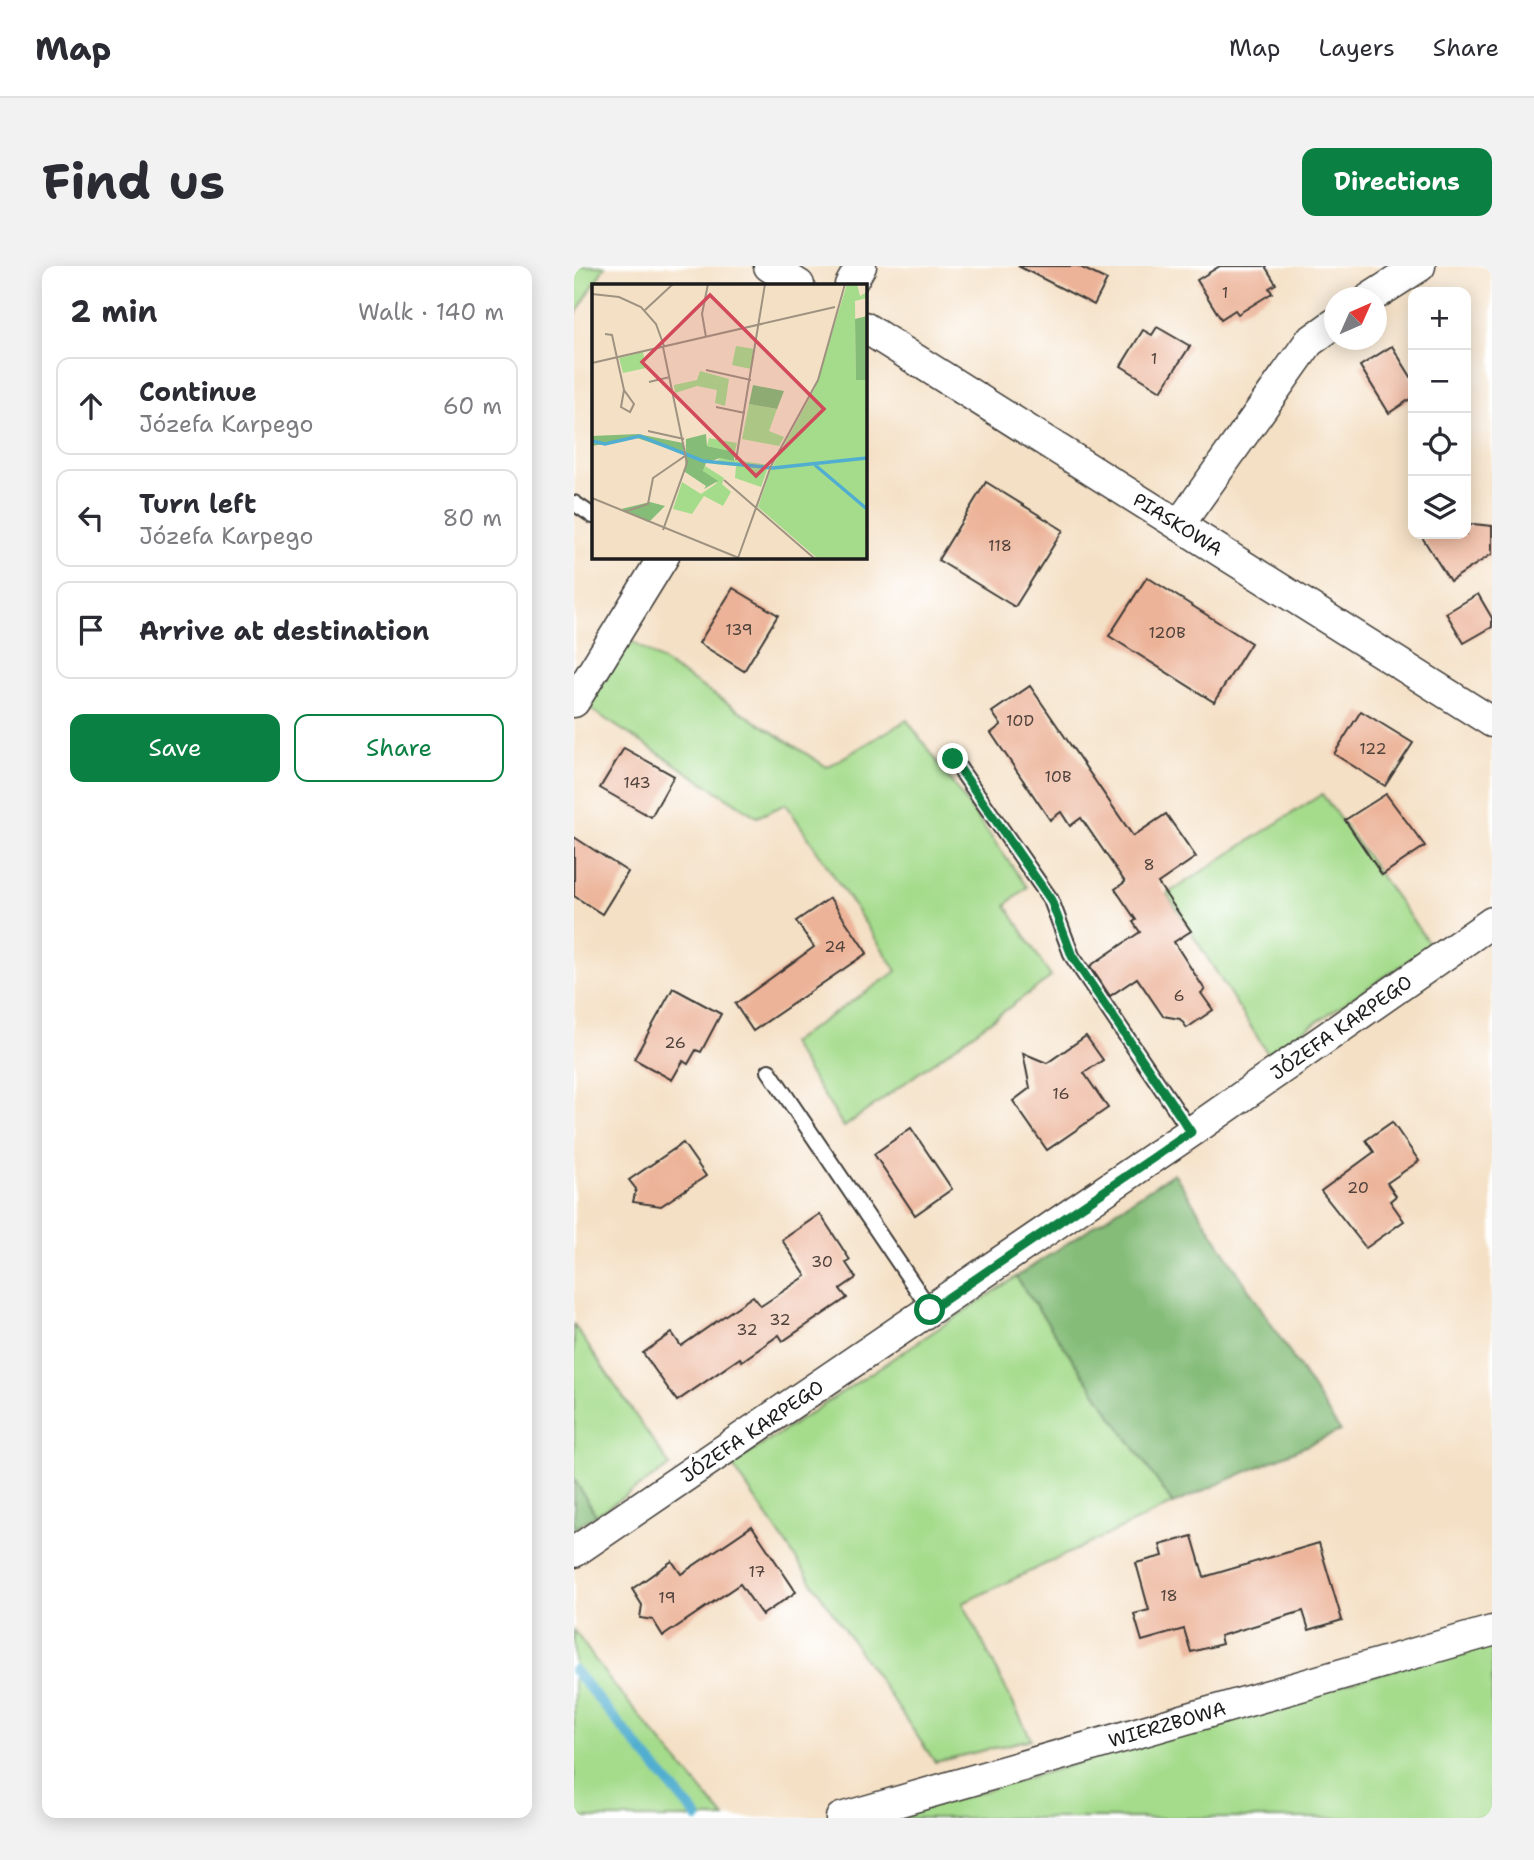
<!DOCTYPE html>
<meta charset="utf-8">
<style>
:root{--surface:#fff;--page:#f2f2f3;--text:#2b2b33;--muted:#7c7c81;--line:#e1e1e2;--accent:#0b8043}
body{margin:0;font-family:"Shantell Sans",sans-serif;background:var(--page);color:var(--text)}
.controls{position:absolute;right:21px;top:21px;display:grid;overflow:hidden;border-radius:14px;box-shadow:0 4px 18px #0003}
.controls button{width:63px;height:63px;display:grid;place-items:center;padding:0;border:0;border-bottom:2px solid var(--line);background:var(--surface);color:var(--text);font:35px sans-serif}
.compass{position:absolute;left:750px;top:21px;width:63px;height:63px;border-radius:50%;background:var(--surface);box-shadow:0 4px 18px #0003;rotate:45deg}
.stop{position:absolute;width:21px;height:21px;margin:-16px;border:5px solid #0b8043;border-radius:50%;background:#fff}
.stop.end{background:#0b8043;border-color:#fff;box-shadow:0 2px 7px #0008}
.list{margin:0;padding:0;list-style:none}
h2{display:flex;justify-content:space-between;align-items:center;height:91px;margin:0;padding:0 28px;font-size:30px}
h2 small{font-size:23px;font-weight:400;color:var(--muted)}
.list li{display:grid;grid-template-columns:46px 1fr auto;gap:21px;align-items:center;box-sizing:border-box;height:98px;margin:0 14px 14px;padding:0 14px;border:2px solid var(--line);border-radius:14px}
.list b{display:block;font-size:26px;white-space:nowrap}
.list p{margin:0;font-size:23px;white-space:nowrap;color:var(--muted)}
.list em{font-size:23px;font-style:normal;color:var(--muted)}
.actions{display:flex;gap:14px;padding:21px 28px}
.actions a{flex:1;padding:16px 0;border:2px solid var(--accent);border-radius:14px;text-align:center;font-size:24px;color:var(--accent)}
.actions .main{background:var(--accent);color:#fff}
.icon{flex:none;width:38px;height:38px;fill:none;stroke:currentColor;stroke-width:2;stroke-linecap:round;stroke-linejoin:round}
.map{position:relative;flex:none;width:918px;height:1552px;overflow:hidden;border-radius:14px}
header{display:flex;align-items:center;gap:42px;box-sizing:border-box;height:98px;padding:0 35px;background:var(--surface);border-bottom:2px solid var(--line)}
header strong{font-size:33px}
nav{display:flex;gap:38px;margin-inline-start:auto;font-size:24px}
.intro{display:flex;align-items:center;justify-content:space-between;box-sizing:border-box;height:168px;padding:0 42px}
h1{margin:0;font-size:49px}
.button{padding:18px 32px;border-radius:14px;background:var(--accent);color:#fff;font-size:24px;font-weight:700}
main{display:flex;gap:42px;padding:0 42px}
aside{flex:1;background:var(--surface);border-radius:14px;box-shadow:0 4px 18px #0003}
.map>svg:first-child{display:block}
.green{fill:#a5dc8c;stroke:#607c54;stroke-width:2}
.forest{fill:#84bc78;stroke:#506c4a;stroke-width:2}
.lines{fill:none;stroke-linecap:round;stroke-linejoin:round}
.stream{stroke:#51aed0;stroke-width:10}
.building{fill:#ecb398}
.lane-casing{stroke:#3c3935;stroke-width:18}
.street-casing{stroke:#3c3935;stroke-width:33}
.lane{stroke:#fff;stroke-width:14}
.street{stroke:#fff;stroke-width:30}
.route{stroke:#0b8043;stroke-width:9}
.labels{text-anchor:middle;stroke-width:6;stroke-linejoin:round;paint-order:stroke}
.number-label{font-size:16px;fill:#50423b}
.street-label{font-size:19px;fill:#1c1c1c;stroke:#fff}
.inset-river{fill:none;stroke:#51aed0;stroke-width:3.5}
.inset-road{fill:none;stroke:#9e9281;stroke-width:2}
.view{fill:#d1495b;fill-opacity:0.15;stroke:#d1495b;stroke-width:3.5}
.inset-edge{fill:none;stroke:#1c1c1c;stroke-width:3.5}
</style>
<header>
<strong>Map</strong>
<nav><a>Map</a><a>Layers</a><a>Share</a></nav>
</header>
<div class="intro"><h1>Find us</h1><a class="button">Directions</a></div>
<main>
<aside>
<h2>2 min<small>Walk · 140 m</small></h2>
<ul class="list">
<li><svg class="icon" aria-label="ahead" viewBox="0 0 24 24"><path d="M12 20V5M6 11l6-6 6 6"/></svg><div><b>Continue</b><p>Józefa Karpego</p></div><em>60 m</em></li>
<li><svg class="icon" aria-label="left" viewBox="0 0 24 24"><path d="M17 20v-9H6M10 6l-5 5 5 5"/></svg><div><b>Turn left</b><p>Józefa Karpego</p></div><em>80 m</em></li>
<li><svg class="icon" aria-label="arrive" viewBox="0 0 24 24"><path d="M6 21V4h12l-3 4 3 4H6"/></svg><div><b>Arrive at destination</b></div></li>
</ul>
<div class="actions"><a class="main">Save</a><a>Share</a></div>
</aside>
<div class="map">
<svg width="918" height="1552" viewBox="0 0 918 1552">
<rect width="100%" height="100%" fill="#fff"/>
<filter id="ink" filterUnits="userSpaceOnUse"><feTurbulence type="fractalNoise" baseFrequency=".0143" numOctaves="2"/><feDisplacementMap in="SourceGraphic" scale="14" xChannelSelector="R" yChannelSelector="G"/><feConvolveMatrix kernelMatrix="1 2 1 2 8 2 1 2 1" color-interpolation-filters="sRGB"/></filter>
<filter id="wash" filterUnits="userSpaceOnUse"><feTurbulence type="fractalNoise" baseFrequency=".00686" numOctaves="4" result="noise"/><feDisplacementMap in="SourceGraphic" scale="28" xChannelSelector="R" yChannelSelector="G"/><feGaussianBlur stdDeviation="1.57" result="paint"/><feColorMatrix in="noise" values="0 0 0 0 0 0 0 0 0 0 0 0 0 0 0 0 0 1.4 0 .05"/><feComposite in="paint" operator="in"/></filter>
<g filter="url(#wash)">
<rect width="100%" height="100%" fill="#f4e0c5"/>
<g class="green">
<polygon points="0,0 31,0 0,51"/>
<polygon points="57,375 253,501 333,454 453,621 432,639 477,711 270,861 216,777 323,705 212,538 183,551 13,441"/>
<polygon points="748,528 857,680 694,788 593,628"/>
<polygon points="442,1011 599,1238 389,1337 457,1473 361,1496 158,1199"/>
<polygon points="0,1059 96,1200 22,1249 0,1213"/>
<polygon points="0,1364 34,1412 151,1552 0,1552"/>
<polygon points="918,1374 918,1552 318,1552"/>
</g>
<g class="forest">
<polygon points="600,907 766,1165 599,1238 442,1011"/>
<polygon points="0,1213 22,1249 0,1263"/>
</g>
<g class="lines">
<polyline class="stream" points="0,1404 124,1552"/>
</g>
<g id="blocks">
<g class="building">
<polygon points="444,0 504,0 533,14 520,39"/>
<polygon points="646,0 691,0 702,18 695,22 698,27 664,48 661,44 647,53 623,14"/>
<polygon points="583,61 616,80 587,125 547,100 569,64 578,69"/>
<polygon points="818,80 839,114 839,131 815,147 786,100"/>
<polygon points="412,216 489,264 441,341 364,294"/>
<polygon points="892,258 894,261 899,258 918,260 918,288 876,315 846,268 892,268"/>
<polygon points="573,311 677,377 640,436 535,370"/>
<polygon points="159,322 204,349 170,405 125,377"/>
<polygon points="904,328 918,352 918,361 890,377 872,347"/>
<polygon points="456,420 559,570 592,548 622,591 584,617 617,665 600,676 631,724 627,727 639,744 613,762 606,753 589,750 563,712 536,730 516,700 566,666 559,656 562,654 541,623 551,616 507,552 496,560 487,546 476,554 417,467 427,459 418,446"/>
<polygon points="787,445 839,477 811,520 760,488"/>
<polygon points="50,482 100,510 77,551 26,522"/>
<polygon points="812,528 851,580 808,609 771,554"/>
<polygon points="0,571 54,606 28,648 0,630"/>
<polygon points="256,632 293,687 179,765 161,738 240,681 222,655"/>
<polygon points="99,722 147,748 127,786 122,784 114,798 109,795 98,814 60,793"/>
<polygon points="512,770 529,794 510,807 534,842 473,884 439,835 456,822 449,787 473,797"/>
<polygon points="818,856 845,895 813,917 822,930 816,935 830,955 792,982 747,925 800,886 792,874"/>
<polygon points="337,862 378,923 341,949 300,888"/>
<polygon points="109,877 132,910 87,940 59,936 62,923 55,914"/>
<polygon points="246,948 276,994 272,997 282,1012 266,1023 273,1032 209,1075 205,1069 168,1095 166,1092 103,1135 69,1087 98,1067 107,1080 179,1030 187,1040 232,1010 208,974"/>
<polygon points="178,1260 222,1326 188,1349 166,1318 89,1370 79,1354 66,1352 68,1339 58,1323 98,1295 107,1308"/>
<polygon points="618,1270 630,1311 745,1277 768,1354 735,1364 729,1345 646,1370 648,1378 617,1386 610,1363 568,1375 560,1348 575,1344 562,1297 589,1290 586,1279"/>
</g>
</g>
</g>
<g filter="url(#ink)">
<use href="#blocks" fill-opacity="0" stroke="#3c3935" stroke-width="2"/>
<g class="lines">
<g class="lane-casing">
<g id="lane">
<polyline points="0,237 19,250"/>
<polyline points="379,493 477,634 498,690 617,866"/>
<polyline points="195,805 356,1043"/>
</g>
</g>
<g class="street-casing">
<g id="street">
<polyline points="195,0 225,19"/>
<polyline points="276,19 287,0"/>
<polyline points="796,32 846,0"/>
<polyline points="290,61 918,456"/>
<polyline points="605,259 735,76 760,58"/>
<polyline points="0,436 90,290"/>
<polyline points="0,1286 617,866 918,656"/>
<polyline points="267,1552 918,1365"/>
</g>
</g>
<use href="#lane" class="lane"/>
<use href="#street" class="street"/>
</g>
</g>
<g class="lines" filter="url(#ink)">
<polyline class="route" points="356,1044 617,866 498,690 477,634 379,493"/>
</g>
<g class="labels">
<g class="number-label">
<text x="651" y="32">1</text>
<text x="580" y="98">1</text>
<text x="426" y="285">118</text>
<text x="165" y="369">139</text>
<text x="593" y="372">120B</text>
<text x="446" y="460">10D</text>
<text x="799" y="488">122</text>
<text x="484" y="516">10B</text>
<text x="63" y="522">143</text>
<text x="575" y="604">8</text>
<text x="261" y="686">24</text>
<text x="605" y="735">6</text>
<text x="101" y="782">26</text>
<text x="487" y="833">16</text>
<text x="784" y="927">20</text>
<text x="248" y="1001">30</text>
<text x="206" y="1059">32</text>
<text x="173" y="1069">32</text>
<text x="183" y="1311">17</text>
<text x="595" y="1335">18</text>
<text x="93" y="1337">19</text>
</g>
<g class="street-label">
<text transform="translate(604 258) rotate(32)" y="7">PIASKOWA</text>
<text transform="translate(767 761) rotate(-35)" y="7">JÓZEFA KARPEGO</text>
<text transform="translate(178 1165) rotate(-34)" y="7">JÓZEFA KARPEGO</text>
<text transform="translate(593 1458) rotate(-16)" y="7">WIERZBOWA</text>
</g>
</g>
<g transform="translate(18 18)">
<rect width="275" height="275" fill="#f4e0c5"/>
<path d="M255 0H265L268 12 275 8V14L263 17 264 96H275V275H226L166 223 178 187 223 104ZM144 62 163 65 159 85 140 81ZM51 68 54 84 31 89 27 74ZM108 87 137 95 133 122 123 119 125 106 105 102 83 109 82 101 105 96ZM157 120 185 125 177 147 192 153 187 162 150 155ZM117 154 145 159 143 168 115 162ZM128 174 177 181 169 203 143 194 144 182 122 180ZM113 182 132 194 130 200 139 208 131 222 112 212 100 230 81 225 90 198 109 210 125 199 111 187Z" fill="#a5dc8c"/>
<path d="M275 32V96H264L263 35ZM161 101 192 107 185 125 157 120ZM46 150 91 159 92 170 45 154 0 162V152ZM114 150 115 162 143 168 142 177 128 174 114 179 111 187 126 197 112 205 114 202 93 188 94 155ZM58 218 73 222 57 238 29 225Z" fill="#84bc78"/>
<path class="inset-river" d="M0 157 13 160 48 152 111 177 181 184 275 174M223 181 275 225"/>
<path class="inset-road" d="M0 10 27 13 49 23 64 40 72 62M53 26 81 0M13 50 20 51 32 106 42 120 38 128 29 123 32 106M114 53 110 30 116 0M71 63 95 179 71 246M0 79 243 23M114 86 159 96M57 98 78 93M124 123 153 129M56 147 92 155M144 176 173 0M132 196 223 275M0 214 147 274M32 228 56 220 61 194 93 172M146 274 179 182 226 96 253 0"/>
<path class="view" d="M118 11 232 125 164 192 50 78Z"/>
<rect width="275" height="275" class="inset-edge"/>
</g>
</svg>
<div class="controls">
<button>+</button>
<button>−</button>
<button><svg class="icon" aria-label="locate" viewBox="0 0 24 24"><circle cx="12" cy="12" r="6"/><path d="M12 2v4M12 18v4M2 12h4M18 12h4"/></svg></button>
<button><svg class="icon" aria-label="layers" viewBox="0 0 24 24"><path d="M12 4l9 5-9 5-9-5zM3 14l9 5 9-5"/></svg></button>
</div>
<svg class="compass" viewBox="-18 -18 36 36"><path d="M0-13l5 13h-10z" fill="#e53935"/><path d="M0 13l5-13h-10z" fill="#7c7c81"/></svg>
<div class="stop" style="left:356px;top:1044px"></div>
<div class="stop end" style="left:379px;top:493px"></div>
</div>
</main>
